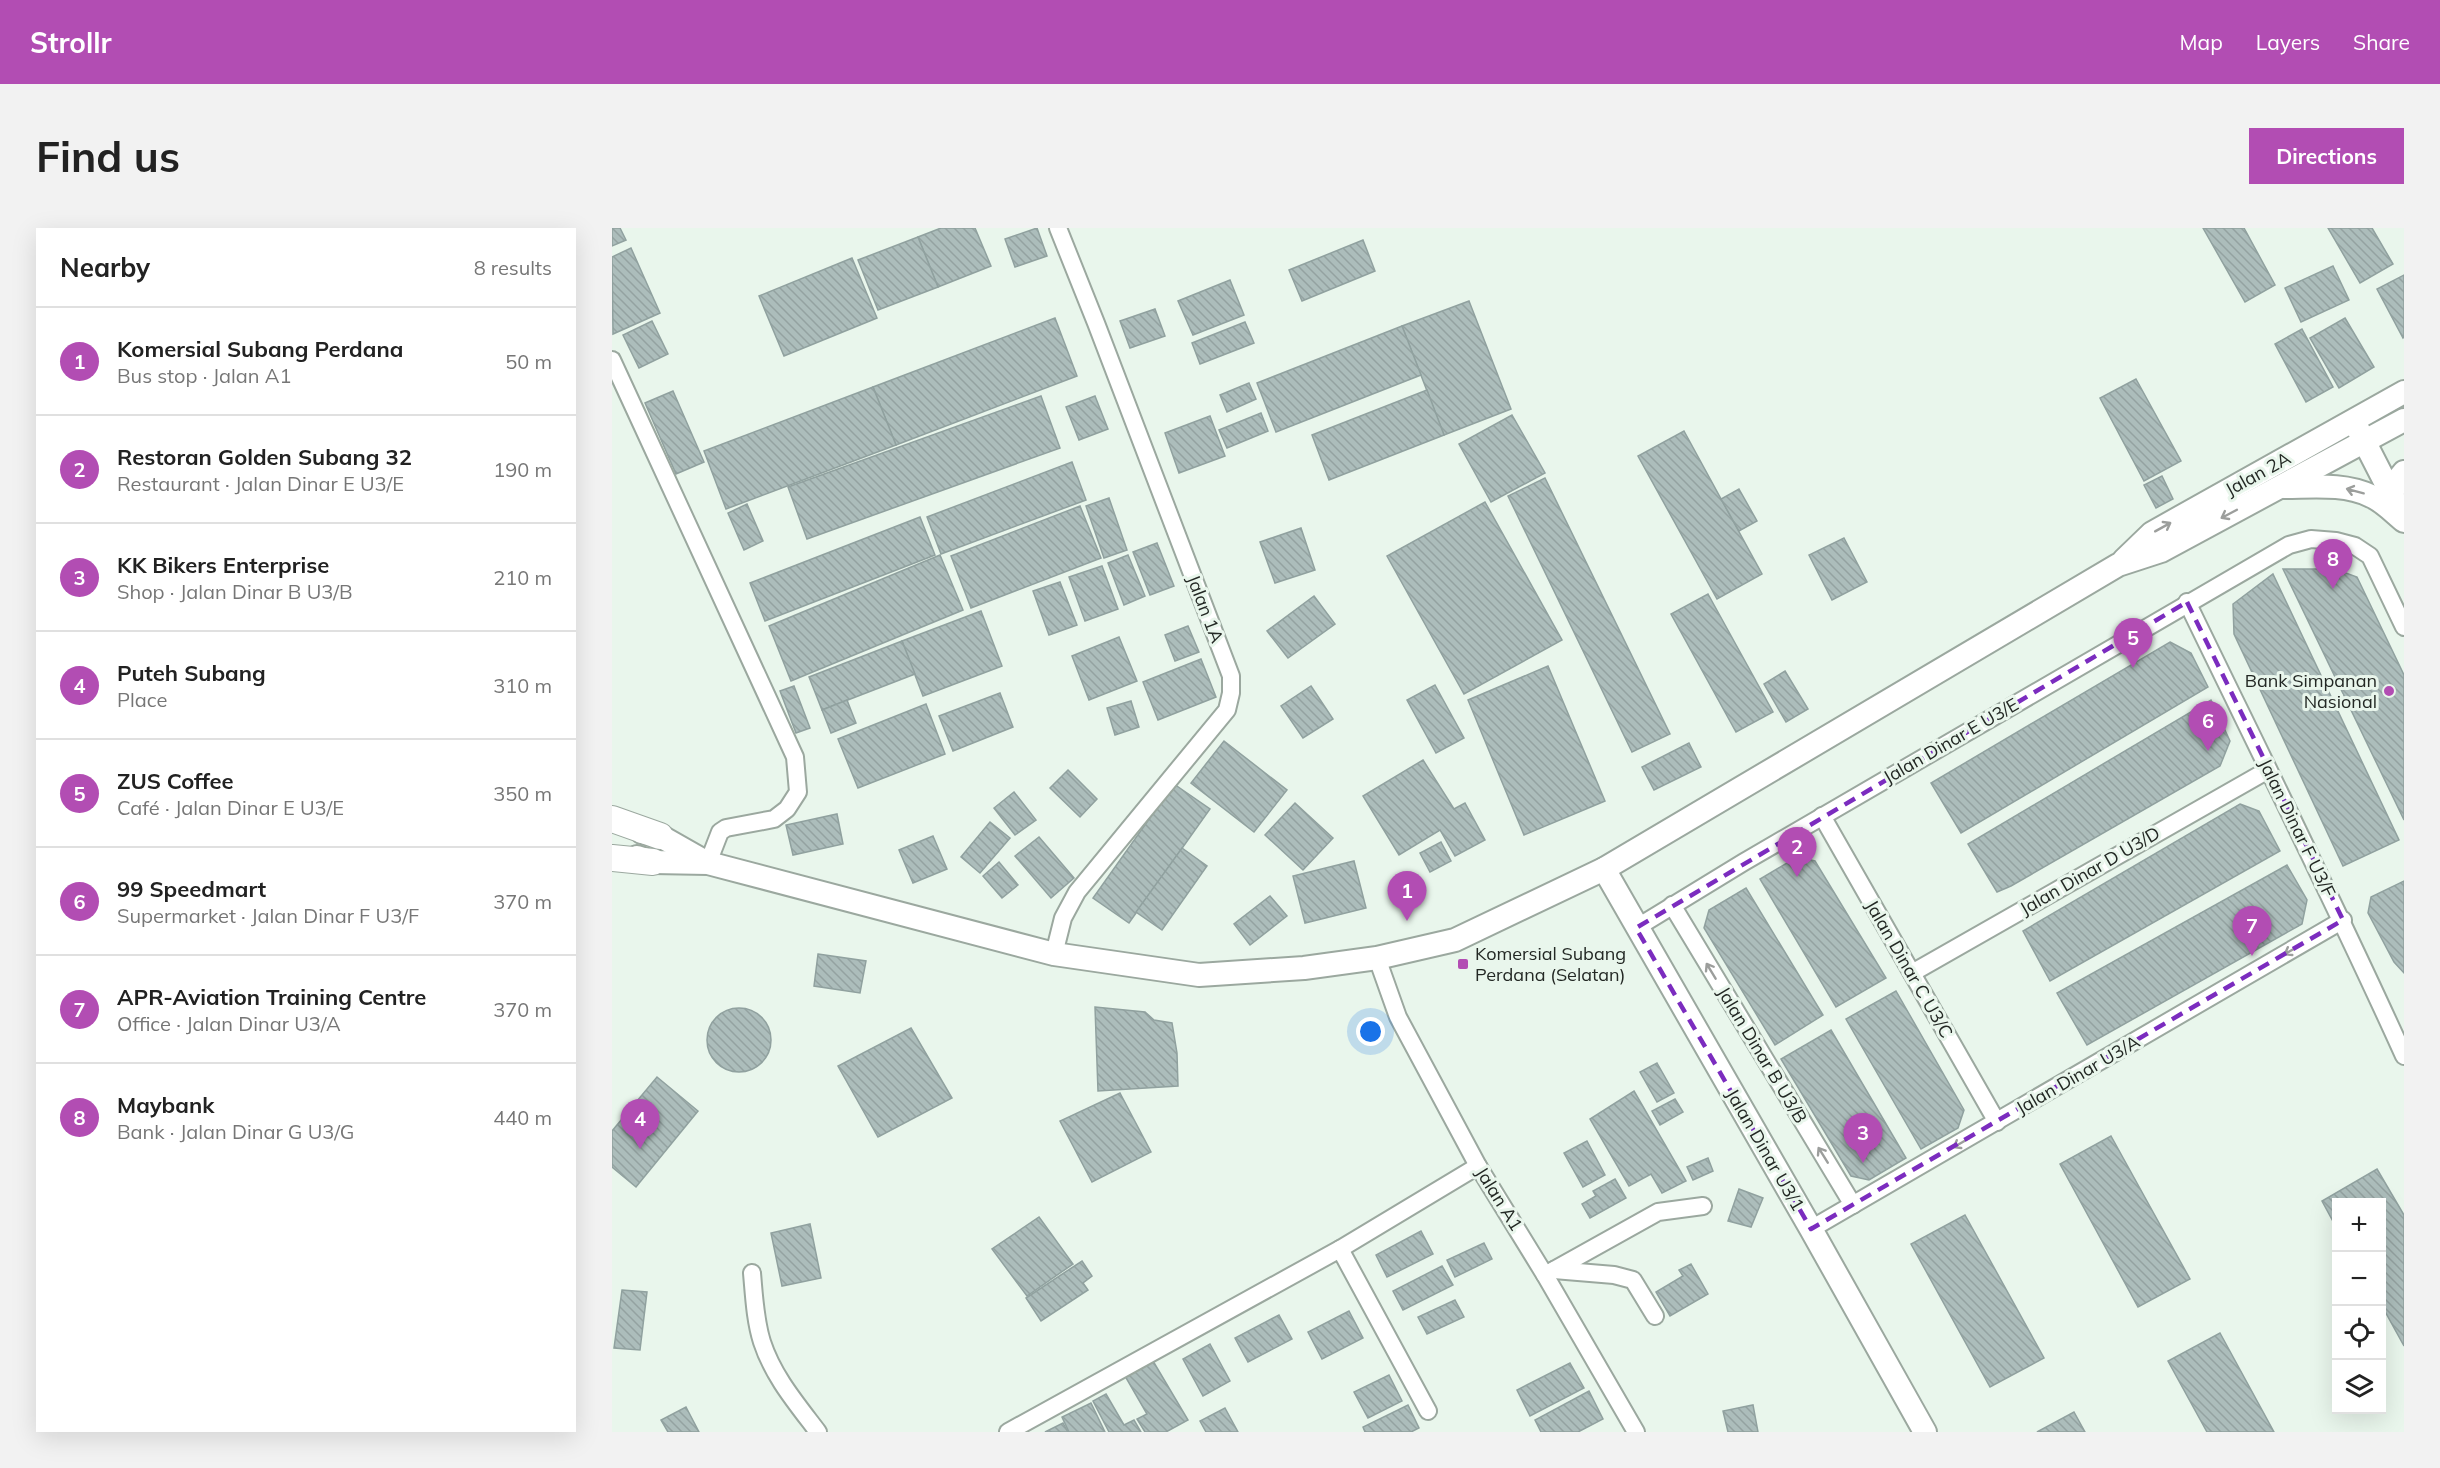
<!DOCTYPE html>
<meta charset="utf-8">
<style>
:root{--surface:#fff;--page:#f2f2f2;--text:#222;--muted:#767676;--line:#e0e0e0;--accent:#b24db3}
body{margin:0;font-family:Mulish,sans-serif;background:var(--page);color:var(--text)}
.controls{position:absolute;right:18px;bottom:18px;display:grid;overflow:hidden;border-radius:0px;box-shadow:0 6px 24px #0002}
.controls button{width:54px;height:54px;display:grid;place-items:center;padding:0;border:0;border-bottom:2px solid var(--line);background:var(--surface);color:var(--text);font:30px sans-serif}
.you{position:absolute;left:759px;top:804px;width:21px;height:21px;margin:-15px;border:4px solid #fff;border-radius:50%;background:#1a73e8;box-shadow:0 0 0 9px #1a73e833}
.badge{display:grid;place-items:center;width:39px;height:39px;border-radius:50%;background:var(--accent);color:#fff;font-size:20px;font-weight:700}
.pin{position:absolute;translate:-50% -50px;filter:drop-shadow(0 2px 3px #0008)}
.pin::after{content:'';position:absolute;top:32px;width:21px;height:18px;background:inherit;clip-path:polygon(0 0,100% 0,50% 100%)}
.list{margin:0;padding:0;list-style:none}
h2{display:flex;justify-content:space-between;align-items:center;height:78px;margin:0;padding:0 24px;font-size:26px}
h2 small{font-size:20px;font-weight:400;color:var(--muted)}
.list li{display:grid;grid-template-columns:39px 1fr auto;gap:18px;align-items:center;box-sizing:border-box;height:108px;padding:0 24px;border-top:2px solid var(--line)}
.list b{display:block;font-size:22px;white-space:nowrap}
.list p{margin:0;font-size:20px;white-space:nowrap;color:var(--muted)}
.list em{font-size:20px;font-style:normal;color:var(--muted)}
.icon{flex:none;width:33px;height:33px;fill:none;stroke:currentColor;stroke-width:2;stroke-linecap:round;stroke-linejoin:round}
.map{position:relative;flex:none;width:1792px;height:1204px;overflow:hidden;border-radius:0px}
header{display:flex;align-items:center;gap:36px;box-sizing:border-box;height:84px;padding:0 30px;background:var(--accent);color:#fff}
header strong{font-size:28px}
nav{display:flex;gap:33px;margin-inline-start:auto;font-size:21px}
.intro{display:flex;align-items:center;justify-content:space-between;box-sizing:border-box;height:144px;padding:0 36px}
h1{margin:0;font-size:42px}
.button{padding:15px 27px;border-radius:0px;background:var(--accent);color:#fff;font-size:21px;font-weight:700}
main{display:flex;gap:36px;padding:0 36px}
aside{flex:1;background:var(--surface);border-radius:0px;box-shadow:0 6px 24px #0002}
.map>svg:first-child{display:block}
.building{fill:url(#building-back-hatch);stroke:#90a19f;stroke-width:1.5}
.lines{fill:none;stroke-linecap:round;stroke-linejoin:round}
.street-casing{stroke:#9ba89f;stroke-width:20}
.secondary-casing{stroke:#9ba89f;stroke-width:26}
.primary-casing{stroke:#9ba89f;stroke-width:28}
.street{stroke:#fff;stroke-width:16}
.secondary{stroke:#fff;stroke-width:22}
.primary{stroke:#fff;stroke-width:26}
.oneway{stroke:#9c9e9c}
.marked{fill:none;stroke:#7b2cbf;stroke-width:4.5;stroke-dasharray:12 8;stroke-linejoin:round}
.poi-dot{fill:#b24db3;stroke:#e9f6ec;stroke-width:2}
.labels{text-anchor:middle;stroke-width:6;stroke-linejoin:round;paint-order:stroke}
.street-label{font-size:18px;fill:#232824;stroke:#e9f6ec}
.poi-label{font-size:18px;fill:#232824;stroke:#e9f6ec;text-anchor:end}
</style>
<header>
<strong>Strollr</strong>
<nav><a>Map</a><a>Layers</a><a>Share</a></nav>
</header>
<div class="intro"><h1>Find us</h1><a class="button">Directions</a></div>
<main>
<aside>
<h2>Nearby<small>8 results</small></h2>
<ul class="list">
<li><span class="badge">1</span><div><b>Komersial Subang Perdana</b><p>Bus stop · Jalan A1</p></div><em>50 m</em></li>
<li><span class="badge">2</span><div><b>Restoran Golden Subang 32</b><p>Restaurant · Jalan Dinar E U3/E</p></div><em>190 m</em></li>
<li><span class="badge">3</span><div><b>KK Bikers Enterprise</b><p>Shop · Jalan Dinar B U3/B</p></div><em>210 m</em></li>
<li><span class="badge">4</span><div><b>Puteh Subang</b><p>Place</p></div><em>310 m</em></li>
<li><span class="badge">5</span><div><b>ZUS Coffee</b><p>Café · Jalan Dinar E U3/E</p></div><em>350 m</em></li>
<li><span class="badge">6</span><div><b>99 Speedmart</b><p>Supermarket · Jalan Dinar F U3/F</p></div><em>370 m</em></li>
<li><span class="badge">7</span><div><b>APR-Aviation Training Centre</b><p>Office · Jalan Dinar U3/A</p></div><em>370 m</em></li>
<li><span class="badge">8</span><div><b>Maybank</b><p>Bank · Jalan Dinar G U3/G</p></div><em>440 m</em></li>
</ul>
</aside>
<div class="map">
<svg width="1792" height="1204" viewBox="0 0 1792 1204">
<defs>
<pattern id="building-back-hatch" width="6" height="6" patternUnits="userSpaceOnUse" patternTransform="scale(1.5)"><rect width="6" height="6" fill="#acbdbb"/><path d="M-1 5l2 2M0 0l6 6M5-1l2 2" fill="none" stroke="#94a2a1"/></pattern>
</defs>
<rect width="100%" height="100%" fill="#e9f6ec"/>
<g class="building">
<polygon points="0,0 8,0 14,12 0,18"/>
<polygon points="329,0 363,0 379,38 326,59 306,9"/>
<polygon points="425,0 435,28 403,39 393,11"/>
<polygon points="1591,0 1632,0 1663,57 1633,74"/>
<polygon points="1716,0 1760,0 1781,36 1748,55"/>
<polygon points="306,9 326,59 266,82 246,32"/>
<polygon points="751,12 763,43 690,73 677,42"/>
<polygon points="19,20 48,85 1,106 0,29"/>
<polygon points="240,30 265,90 172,128 147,68"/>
<polygon points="1721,38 1737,72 1689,94 1673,60"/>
<polygon points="1792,47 1792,109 1791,110 1765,61"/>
<polygon points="618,52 632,87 581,107 566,73"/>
<polygon points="857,73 899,181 832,207 790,98"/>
<polygon points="543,81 553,108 518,120 508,93"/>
<polygon points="443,90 465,148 284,217 261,159"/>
<polygon points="1733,90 1762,139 1727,160 1698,110"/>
<polygon points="40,93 56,126 27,140 11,107"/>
<polygon points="633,94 642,115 588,136 580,115"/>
<polygon points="790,98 809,147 664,204 645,155"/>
<polygon points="1690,101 1721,159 1694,174 1663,116"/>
<polygon points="1524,151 1569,233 1532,253 1488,170"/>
<polygon points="637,155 644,171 615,184 608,167"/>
<polygon points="261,159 284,217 114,281 92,223"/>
<polygon points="815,162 832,207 717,252 700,207"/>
<polygon points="61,163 92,234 64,246 33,175"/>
<polygon points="429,168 448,220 195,311 176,259"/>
<polygon points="483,168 496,201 467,212 454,179"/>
<polygon points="649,185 656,203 615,220 607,202"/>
<polygon points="900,187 933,245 879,274 847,216"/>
<polygon points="598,188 613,228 567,245 553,205"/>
<polygon points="1072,203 1150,346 1105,371 1026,228"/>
<polygon points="460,234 474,272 329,326 315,289"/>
<polygon points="1550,248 1561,271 1544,280 1532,257"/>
<polygon points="933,250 1058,506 1020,524 896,268"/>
<polygon points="1127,261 1145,293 1127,303 1109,271"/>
<polygon points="497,270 515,322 492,330 474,278"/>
<polygon points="873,274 950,412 852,466 775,328"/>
<polygon points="135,276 151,313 132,322 116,285"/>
<polygon points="468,278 489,330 359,380 339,328"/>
<polygon points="308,289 323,327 153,393 138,355"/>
<polygon points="689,300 703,342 663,355 648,314"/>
<polygon points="1232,310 1255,354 1220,372 1197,327"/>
<polygon points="545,315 562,358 538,367 521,324"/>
<polygon points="328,327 351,382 179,453 157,398"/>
<polygon points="516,327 533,368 512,377 496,335"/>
<polygon points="490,338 506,381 473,393 457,349"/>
<polygon points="1671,341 1723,341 1745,349 1792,447 1792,592"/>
<polygon points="1661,346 1787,612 1731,638 1622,406 1621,376"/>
<polygon points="448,354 465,397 437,407 421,363"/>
<polygon points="1096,366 1161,484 1124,504 1059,386"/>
<polygon points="702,368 723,396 676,430 655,403"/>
<polygon points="369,383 390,438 311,468 290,413"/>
<polygon points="576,398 587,424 563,433 553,407"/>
<polygon points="507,409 525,453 477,472 460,428"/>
<polygon points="290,413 303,446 210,482 197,449"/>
<polygon points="1558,414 1579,425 1596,459 1349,605 1319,555"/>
<polygon points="589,431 604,469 546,492 531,454"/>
<polygon points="936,438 993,573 912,607 856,472"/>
<polygon points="1173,443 1196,481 1174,494 1152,456"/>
<polygon points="823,457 852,510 824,525 795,472"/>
<polygon points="182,458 198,500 184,505 168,463"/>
<polygon points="699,458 721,491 691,510 669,478"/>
<polygon points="388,465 401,499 341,523 327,488"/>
<polygon points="235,472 244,495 219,505 210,482"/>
<polygon points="1599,472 1618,513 1608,538 1399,658 1385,664 1356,616"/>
<polygon points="519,473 527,499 503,507 495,480"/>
<polygon points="314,476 333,526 246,560 226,511"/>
<polygon points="612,513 675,562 642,604 579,555"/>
<polygon points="1077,515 1089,539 1042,562 1030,539"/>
<polygon points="811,532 842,581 853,575 873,612 843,628 828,602 787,627 751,568"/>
<polygon points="456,542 485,571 468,589 438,560"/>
<polygon points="562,556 598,581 517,695 481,670"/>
<polygon points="402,564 424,592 403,607 382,580"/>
<polygon points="683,575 721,610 691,642 653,607"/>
<polygon points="1628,576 1647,583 1668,623 1438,753 1411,703"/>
<polygon points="225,586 231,616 181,627 174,597"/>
<polygon points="378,594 398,610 368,645 349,629"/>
<polygon points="321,608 335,641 301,655 287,622"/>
<polygon points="427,609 462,650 439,670 403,628"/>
<polygon points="829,614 839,633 818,644 808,625"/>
<polygon points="570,620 595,638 550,702 524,684"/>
<polygon points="1185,629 1203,633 1274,750 1224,779 1148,651"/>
<polygon points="742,633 754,680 693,695 681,648"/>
<polygon points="387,634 406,657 390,670 371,648"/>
<polygon points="1675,637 1695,672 1690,696 1475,817 1445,765"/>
<polygon points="1792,653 1792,745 1782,734 1756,685 1759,669"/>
<polygon points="1134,660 1211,787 1163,817 1092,700 1097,682"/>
<polygon points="658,668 675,688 638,717 622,696"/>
<polygon points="206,726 254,733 248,765 202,758"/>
<polygon points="1284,763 1352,882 1346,900 1309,921 1234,791"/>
<polygon points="483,779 533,784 542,792 560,795 565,825 566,858 486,863"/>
<circle cx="127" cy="812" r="32"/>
<polygon points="299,800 340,870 266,909 226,838"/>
<polygon points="1219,802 1294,930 1257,952 1239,948 1169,831"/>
<polygon points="1045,835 1062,865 1045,874 1028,844"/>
<polygon points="45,849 86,883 24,959 0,939 0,903"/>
<polygon points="1022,863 1074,953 1050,965 1039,946 1017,958 978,891"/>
<polygon points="508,865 539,924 480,954 448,893"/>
<polygon points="1063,871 1071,884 1048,897 1040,883"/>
<polygon points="1499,908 1578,1051 1526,1079 1448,936"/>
<polygon points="975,913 993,947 971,959 952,925"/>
<polygon points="1096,930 1101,943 1081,952 1075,939"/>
<polygon points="1765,941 1792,987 1792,1118 1770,1078 1770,974 1724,974 1724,999 1710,973"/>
<polygon points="1003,951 1014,970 978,990 970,976 984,968 981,963"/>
<polygon points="1127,961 1151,970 1139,999 1116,993"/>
<polygon points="1353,987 1432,1130 1378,1159 1299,1016"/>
<polygon points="427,989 461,1036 415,1068 380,1021"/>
<polygon points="198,996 209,1050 170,1058 159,1005"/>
<polygon points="809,1003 821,1026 775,1049 764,1027"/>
<polygon points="872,1015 880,1031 843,1049 835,1032"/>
<polygon points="470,1033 480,1048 471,1055 476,1062 429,1093 414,1070"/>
<polygon points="1079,1036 1096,1066 1058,1088 1044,1064 1071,1048 1067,1042"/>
<polygon points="830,1038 841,1057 791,1082 781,1063"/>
<polygon points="10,1062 35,1064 28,1122 2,1120"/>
<polygon points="843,1072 852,1089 815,1106 806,1089"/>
<polygon points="737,1083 751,1110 710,1131 696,1104"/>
<polygon points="667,1087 680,1111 636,1134 623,1110"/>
<polygon points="1608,1105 1662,1204 1595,1204 1556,1133"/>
<polygon points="598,1116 618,1153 591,1168 571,1131"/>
<polygon points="541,1133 576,1192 554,1204 533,1204 525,1191 535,1186 513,1148"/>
<polygon points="958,1135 972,1160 918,1188 905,1162"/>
<polygon points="777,1147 790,1173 756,1190 742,1164"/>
<polygon points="977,1163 991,1191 966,1204 929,1204 923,1192"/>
<polygon points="494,1166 512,1197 522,1192 529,1204 497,1204 481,1173"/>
<polygon points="479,1175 493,1204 457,1204 450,1189"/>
<polygon points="796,1177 807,1200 799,1204 753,1204 751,1199"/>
<polygon points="1141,1177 1146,1204 1116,1204 1111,1183"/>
<polygon points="74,1179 87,1204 56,1204 49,1192"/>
<polygon points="613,1180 626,1204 594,1204 588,1193"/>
<polygon points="1462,1184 1473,1204 1425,1204"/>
<polygon points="451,1195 456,1204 433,1204"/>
</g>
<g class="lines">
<g class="street-casing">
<g id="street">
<polyline points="0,132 183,529 186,564 175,581 162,591 114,600 108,604 96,635"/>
<path d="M1575 374C1648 525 1723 675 1792 828"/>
<polyline points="1210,588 1385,894"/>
<polyline points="1060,677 1241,977"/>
<polyline points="1024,700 1132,634 1677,317 1699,311 1724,313 1743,318 1758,328 1792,399"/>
<polyline points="442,726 451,690 465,664 615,482 619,465 619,448 484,95 446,0"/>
<polyline points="765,730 786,789 866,938 933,1047 1024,1204"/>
<polyline points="1300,745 1656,542"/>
<polyline points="1199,1001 1731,692"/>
<polyline points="728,1021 816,1183"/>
<polyline points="942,1042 1002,1047 1021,1052 1043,1088"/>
<path d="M140 1045C142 1067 143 1092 150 1114 161 1148 184 1175 206 1204"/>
<polyline points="933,1047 1046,984 1091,978"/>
<polyline points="396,1204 728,1021 866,938"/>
</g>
</g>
<g class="secondary-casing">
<g id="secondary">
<polyline points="1746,201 1790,287"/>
<path d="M1672 259C1700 259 1732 255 1759 268 1771 273 1782 285 1792 293"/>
<polyline points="1780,268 1783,255 1792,244"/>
<polyline points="1512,332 1540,305 1792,164"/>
<polyline points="30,604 48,608 92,633"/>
<polyline points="25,629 41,634 96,635 442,726 587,747 692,740 765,730 843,712 992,641 1506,337 1549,323 1792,192"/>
<polyline points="992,641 1199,1001 1313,1204"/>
</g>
</g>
<g class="primary-casing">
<g id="primary">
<polyline points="0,591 48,608"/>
<polyline points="0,630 41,634"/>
</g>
</g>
<use href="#street" class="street"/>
<use href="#secondary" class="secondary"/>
<use href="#primary" class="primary"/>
</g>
<defs><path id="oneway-shaft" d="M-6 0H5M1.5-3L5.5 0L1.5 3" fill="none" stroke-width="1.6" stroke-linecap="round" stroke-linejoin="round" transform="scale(1.5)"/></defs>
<g class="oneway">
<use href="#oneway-shaft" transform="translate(1743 263) rotate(-165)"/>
<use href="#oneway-shaft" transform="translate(1617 286) rotate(152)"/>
<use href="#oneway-shaft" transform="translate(1551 299) rotate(-29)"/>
<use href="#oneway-shaft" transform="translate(1680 722) rotate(150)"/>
<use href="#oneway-shaft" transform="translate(1099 743) rotate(-121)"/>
<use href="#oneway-shaft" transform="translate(1349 915) rotate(150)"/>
<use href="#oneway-shaft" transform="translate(1211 927) rotate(-122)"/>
</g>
<path class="marked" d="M1575 374 1731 692 1199 1001 1024 700Z"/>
<g class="poi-dot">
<circle cx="1777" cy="463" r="6"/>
<rect x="845" y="730" width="12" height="12" rx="3"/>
</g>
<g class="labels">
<g class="street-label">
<text transform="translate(1646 246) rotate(-29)" y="6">Jalan 2A</text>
<text transform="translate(593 381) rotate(69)" y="6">Jalan 1A</text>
<text transform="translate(1339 513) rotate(-30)" y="6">Jalan Dinar E U3/E</text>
<text transform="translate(1685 600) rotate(64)" y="6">Jalan Dinar F U3/F</text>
<text transform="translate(1478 643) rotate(-30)" y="6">Jalan Dinar D U3/D</text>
<text transform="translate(1297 741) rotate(60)" y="6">Jalan Dinar C U3/C</text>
<text transform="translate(1150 827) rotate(59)" y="6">Jalan Dinar B U3/B</text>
<text transform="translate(1466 847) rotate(-30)" y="6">Jalan Dinar U3/A</text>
<text transform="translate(1153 922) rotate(60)" y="6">Jalan Dinar U3/1</text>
<text transform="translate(887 971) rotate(58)" y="6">Jalan A1</text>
</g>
<g class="poi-label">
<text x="1765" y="459">Bank Simpanan<tspan x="1765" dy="21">Nasional</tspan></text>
<text x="863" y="732" text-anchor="start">Komersial Subang<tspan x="863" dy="21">Perdana (Selatan)</tspan></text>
</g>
</g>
</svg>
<div class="controls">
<button>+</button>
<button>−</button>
<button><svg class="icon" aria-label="locate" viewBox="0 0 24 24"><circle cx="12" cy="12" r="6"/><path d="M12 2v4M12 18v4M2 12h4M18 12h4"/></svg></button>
<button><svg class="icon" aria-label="layers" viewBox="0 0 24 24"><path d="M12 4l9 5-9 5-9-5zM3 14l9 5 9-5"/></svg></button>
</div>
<div class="you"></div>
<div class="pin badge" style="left:795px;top:693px">1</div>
<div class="pin badge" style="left:1185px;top:649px">2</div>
<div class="pin badge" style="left:1251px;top:935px">3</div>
<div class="pin badge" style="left:28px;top:921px">4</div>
<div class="pin badge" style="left:1521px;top:440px">5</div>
<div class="pin badge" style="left:1596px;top:523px">6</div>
<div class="pin badge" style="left:1640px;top:728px">7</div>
<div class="pin badge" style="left:1721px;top:361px">8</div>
</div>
</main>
